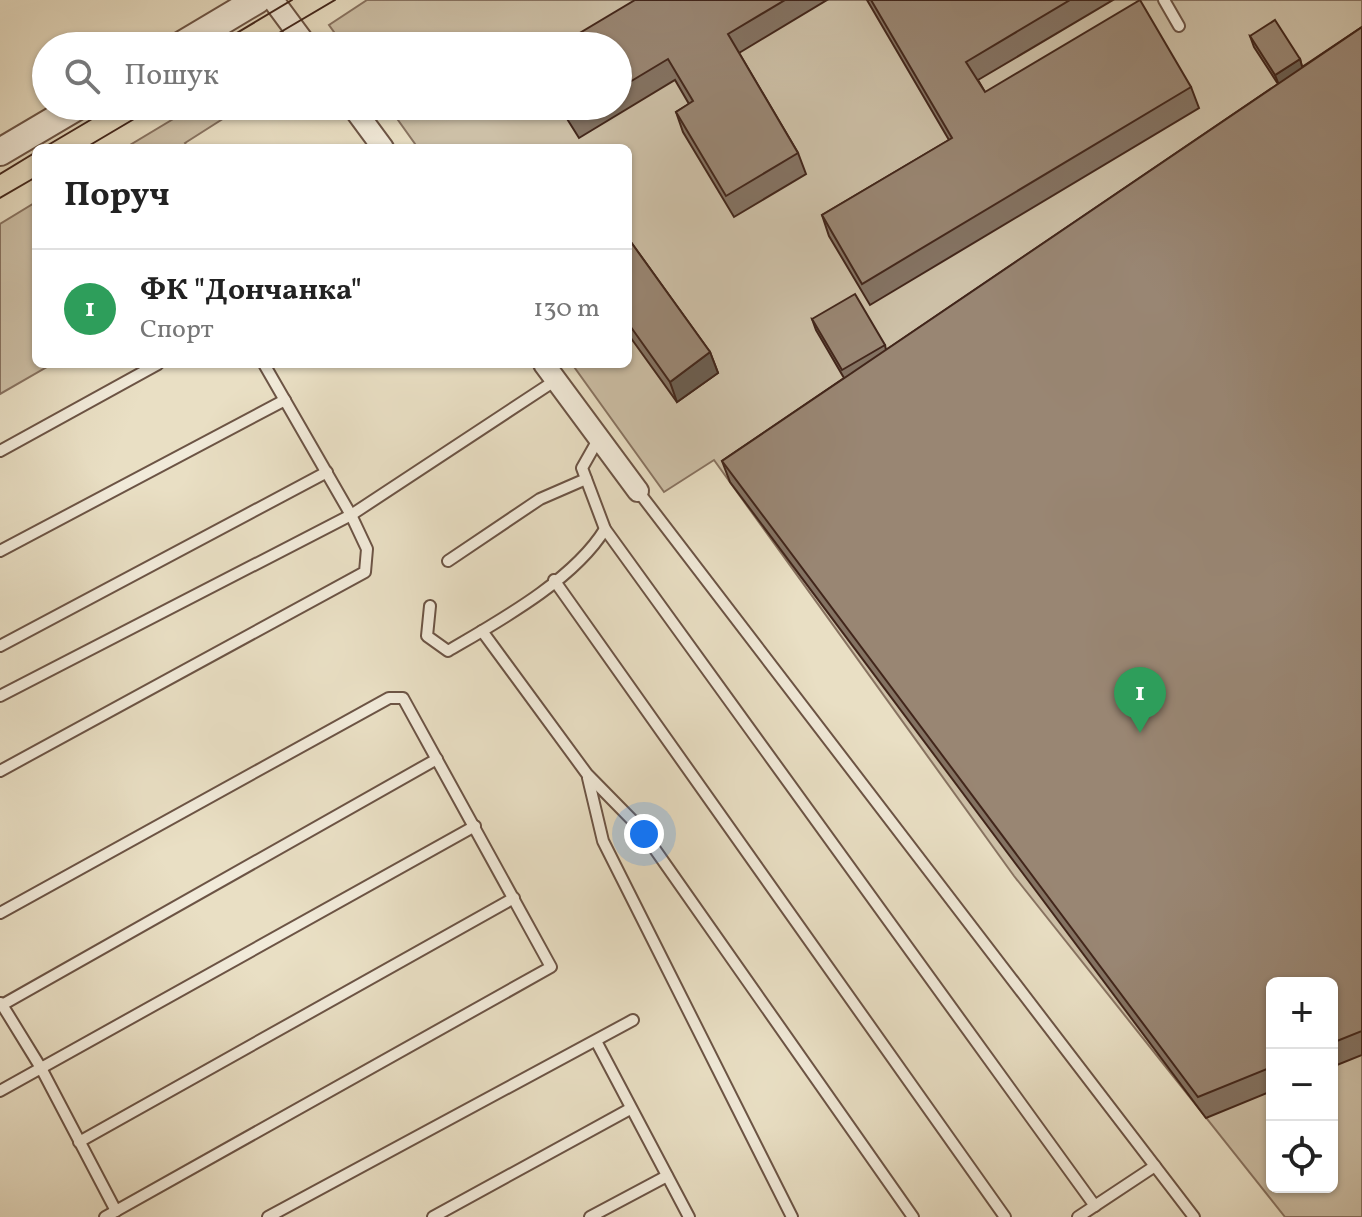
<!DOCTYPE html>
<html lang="uk">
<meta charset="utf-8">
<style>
:root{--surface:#fff;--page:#f2f2f2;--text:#222;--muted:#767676;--line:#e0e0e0;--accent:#8f2418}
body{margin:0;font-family:Vollkorn,serif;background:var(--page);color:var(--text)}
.controls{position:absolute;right:24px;bottom:24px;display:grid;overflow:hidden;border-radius:12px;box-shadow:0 2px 6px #0004}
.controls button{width:72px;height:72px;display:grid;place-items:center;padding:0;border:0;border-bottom:2px solid var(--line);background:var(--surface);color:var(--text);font:40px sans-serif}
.you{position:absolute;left:644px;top:834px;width:28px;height:28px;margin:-20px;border:6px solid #fff;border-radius:50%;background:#1a73e8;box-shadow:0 0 0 12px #1a73e833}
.badge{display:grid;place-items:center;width:52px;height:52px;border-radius:50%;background:var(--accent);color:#fff;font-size:26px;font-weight:700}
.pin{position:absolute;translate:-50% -66px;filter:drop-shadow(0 2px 4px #0008)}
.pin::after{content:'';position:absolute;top:42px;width:28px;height:24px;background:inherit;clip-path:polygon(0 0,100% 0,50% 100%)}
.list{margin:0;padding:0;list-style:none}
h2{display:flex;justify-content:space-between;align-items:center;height:104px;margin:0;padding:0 32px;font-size:34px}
h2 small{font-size:26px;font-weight:400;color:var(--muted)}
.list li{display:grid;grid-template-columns:52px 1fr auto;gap:24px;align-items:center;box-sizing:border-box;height:120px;padding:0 32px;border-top:2px solid var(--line)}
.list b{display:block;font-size:30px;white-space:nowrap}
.list p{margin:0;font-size:26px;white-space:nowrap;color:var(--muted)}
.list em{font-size:26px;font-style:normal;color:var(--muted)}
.icon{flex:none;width:44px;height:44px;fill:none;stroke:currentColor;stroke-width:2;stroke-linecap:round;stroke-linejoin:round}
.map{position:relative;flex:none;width:1362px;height:1217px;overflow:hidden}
.search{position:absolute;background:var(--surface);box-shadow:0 2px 6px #0004;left:32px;top:32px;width:600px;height:88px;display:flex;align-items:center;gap:20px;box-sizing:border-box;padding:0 28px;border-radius:44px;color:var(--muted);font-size:30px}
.panel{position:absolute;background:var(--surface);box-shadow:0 2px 6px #0004;left:32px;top:144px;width:600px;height:224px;border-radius:12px}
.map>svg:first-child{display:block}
.green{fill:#cdc0a7;stroke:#887361;stroke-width:2;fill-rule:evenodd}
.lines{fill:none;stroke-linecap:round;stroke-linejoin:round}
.service-casing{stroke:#6c5445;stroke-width:14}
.minor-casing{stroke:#6c5445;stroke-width:24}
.tertiary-casing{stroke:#6c5445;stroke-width:30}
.service{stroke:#f1ead9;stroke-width:10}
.minor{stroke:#f1ead9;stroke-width:20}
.tertiary{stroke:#f1ead9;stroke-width:26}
.tram{stroke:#42261b;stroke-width:2}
.wall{fill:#847363;stroke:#42261b;stroke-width:2}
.shaded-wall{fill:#6b5e50;stroke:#42261b;stroke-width:2}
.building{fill:#998673;stroke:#42261b;stroke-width:2}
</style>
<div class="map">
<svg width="1362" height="1217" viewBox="0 0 1362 1217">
<rect width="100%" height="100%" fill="#e9dfc4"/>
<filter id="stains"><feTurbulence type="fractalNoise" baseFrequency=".0025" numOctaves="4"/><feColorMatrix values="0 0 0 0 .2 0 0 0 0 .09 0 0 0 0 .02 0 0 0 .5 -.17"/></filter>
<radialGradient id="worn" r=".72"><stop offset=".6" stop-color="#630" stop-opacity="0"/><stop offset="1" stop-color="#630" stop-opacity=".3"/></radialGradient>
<g class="green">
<path d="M367 0H1362V1217H1285L1014 876 714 460 664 492 572 364H628V148H418L388 106H618V46H344L329 25ZM1272 983H1332V1187H1272Z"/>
<polygon points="195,106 243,106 185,143 188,148 125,148"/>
<polygon points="36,202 36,364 52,364 0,394 0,224"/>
</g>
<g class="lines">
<g class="service-casing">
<g id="service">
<polyline points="1164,0 1179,26"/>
<polyline points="599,438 582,468 605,529 1095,1206"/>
<polyline points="0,451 158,364"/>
<polyline points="638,491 1194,1217"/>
<polyline points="0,551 285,400"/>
<polyline points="448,561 540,499 586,479"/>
<polyline points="554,580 1005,1217"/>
<path d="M430 606 427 636 448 651C499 621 574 580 605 529"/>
<polyline points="482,631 587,774 640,828 913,1217"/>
<polyline points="0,646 327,472"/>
<polyline points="0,696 351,515 556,380"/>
<polyline points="0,771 365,572 367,549 351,515 264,364"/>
<polyline points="588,778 603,841 792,1217"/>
<polyline points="0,913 389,698 403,698 551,967 105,1217"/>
<polyline points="1,1003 41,1068 116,1211"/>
<polyline points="2,1005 437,759"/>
<polyline points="596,1041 689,1217"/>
<polyline points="0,1091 475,826"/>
<polyline points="79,1142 514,898"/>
<polyline points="268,1217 633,1020"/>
<polyline points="433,1217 630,1109"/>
<polyline points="590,1217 667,1176"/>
<polyline points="1078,1217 1155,1166"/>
</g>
</g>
<g class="minor-casing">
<g id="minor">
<polyline points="273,0 307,46"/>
<polyline points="352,106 383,148"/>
<polyline points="544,364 638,491"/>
</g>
</g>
<g class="tertiary-casing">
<g id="tertiary">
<polyline points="180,46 257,0"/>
<polyline points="0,152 78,106"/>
</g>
</g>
<use href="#service" class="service"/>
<use href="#minor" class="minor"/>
<use href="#tertiary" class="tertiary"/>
<g class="tram">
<polyline points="215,46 292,0"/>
<polyline points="257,46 335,0"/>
<polyline points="43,148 114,106"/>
<polyline points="85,148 156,106"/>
<polyline points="0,174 36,152"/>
<polyline points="0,198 36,177"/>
</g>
</g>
<g class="wall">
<polygon points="635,0 827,0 739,53 798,153 806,174 734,217 683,132 676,112 689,104 675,80 579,138 559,106 618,106 618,46"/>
<polygon points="867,0 1113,0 978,80 985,92 1191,87 1199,108 870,305 829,236 822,215 949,140"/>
<polygon points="1362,27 1362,1055 1332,1067 1332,983 1272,983 1272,1091 1206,1118 730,482 722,461 844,378 816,330 812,319 885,345 886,350 1278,84 1254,47 1250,36 1300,59 1302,67"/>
<polygon points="628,238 710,352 718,373 677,402 628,334"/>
</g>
<g class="shaded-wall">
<polygon points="1300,59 1303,70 1279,85 1275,75"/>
<polygon points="710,352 718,373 677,402 670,382"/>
</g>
<g class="building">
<polygon points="635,0 785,0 728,34 798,153 726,196 676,112 693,101 668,59 618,89 618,46 558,46"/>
<polygon points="871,0 1070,0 966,62 985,92 1140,0 1191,87 862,284 822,215 952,138"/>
<polygon points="1275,20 1300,59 1275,75 1250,36"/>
<polygon points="1362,27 1362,1031 1332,1043 1332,983 1272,983 1272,1067 1198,1097 722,461"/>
<polygon points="564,106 589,106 571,117"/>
<polygon points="628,238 710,352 670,382 628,323"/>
<polygon points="855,294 885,345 842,370 812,319"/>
</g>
<rect width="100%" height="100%" filter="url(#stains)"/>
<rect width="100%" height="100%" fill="url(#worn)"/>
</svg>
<div class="controls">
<button>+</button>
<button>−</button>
<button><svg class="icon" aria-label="locate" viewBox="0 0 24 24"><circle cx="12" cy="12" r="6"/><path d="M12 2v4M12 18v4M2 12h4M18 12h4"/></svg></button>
</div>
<div class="you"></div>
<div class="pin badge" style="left:1140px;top:733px;background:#2e9e5b">1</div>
<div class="search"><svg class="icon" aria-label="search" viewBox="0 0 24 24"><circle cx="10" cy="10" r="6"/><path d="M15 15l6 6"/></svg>Пошук</div>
<section class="panel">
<h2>Поруч<small></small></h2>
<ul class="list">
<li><span class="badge" style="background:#2e9e5b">1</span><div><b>ФК &quot;Дончанка&quot;</b><p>Спорт</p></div><em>130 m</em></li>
</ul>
</section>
</div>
